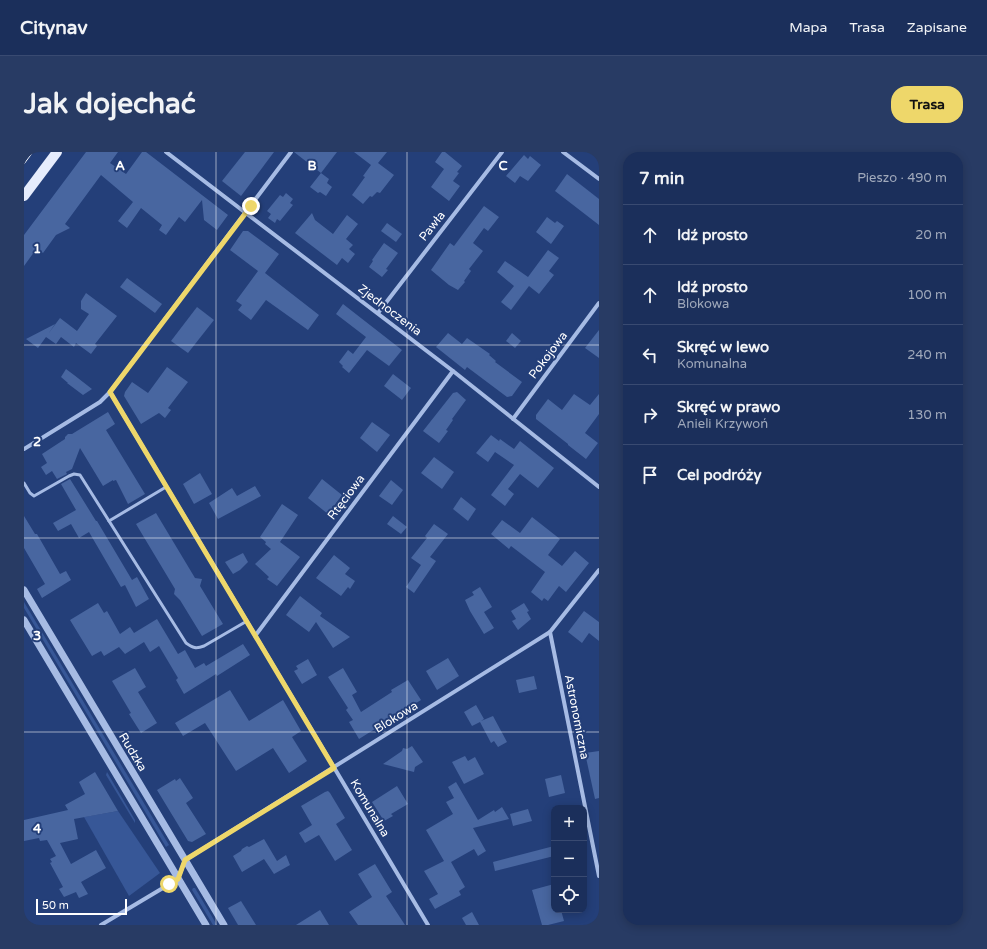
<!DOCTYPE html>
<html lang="pl">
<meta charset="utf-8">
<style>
:root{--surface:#1b2f5b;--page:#283b64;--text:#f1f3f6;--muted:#a0a9bb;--line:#394a71;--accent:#eed76a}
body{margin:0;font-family:"Varela Round",sans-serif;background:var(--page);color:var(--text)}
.controls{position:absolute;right:12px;bottom:12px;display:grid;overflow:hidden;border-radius:8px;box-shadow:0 2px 10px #0003}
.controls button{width:36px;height:36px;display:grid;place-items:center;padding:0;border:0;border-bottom:1px solid var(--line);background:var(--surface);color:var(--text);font:20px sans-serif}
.scale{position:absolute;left:12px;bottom:10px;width:91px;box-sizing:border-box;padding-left:4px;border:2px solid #fff;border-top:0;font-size:11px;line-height:14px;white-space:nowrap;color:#fff;-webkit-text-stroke:3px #243f79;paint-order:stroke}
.stop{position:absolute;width:12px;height:12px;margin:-9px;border:3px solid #eed76a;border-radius:50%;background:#fff}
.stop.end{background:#eed76a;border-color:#fff;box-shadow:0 1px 4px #0008}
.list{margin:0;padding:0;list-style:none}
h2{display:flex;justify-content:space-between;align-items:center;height:52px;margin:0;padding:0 16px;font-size:17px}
h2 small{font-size:13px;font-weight:400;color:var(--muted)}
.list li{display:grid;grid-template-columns:26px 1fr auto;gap:12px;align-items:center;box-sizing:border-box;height:60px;padding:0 16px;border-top:1px solid var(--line)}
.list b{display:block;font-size:15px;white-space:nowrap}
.list p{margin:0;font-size:13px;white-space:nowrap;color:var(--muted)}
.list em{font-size:13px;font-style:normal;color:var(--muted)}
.icon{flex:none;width:22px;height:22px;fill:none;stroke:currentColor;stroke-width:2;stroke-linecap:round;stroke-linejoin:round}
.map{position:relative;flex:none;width:575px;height:773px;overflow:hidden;border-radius:16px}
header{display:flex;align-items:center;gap:24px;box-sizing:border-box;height:56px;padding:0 20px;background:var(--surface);border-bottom:1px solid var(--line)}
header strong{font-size:19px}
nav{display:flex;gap:22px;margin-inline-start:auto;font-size:14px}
.intro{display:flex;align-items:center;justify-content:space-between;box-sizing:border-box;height:96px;padding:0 24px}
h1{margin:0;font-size:28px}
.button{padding:10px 18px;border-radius:16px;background:var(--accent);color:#111;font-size:14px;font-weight:700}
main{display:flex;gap:24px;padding:0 24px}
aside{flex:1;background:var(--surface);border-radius:16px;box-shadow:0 2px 10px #0003}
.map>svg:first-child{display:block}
.green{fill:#375797}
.building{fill:#4866a0}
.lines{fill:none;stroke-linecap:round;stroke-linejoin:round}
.service{stroke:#a6bbe4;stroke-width:3}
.minor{stroke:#a6bbe4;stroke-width:4}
.tertiary{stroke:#a6bbe4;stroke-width:7}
.primary{stroke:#e6ecfc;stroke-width:10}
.tram{stroke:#fff;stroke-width:1}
.route{stroke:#eed76a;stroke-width:5}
.grid{fill:none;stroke:#fff;stroke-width:1;stroke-opacity:0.55}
.labels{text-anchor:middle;stroke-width:4;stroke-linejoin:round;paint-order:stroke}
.street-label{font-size:12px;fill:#fff;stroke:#243f79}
.grid-label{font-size:13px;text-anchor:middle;font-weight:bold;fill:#fff;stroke:#243f79;stroke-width:4;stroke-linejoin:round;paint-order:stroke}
</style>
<header>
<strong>Citynav</strong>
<nav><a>Mapa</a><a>Trasa</a><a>Zapisane</a></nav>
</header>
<div class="intro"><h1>Jak dojechać</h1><a class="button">Trasa</a></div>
<main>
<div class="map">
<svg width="575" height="773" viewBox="0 0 575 773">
<rect width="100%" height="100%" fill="#243f79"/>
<g class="green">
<polygon points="0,450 145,693 142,695 0,456"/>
<polygon points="83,620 111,668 111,671 82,623"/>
<polygon points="94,659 136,721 105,744 60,665"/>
<polygon points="169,736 171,736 193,773 189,773 168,738"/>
</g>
<g class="building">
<polygon points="62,0 94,0 86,11 102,22 118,0 122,0 204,63 193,78 180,68 178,48 161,70 155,65 142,83 135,78 138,73 117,56 103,76 94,69 109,50 77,23 41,72 46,76 32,83 19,101 13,96 0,114 0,83"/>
<polygon points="221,0 250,0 217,44 198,29"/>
<polygon points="270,0 313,0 297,21"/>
<polygon points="330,0 363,0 354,11 370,23 356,41 353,40 348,45 346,44 339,52 328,43 341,25 339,24 347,13"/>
<polygon points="418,0 421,0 438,14 433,20 435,21 429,29 436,34 425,49 407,35 420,17 411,10"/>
<polygon points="500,3 504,7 506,4 517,13 504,29 496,24 491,31 482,24"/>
<polygon points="297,21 305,27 303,31 308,35 302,44 296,40 294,41 286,35"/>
<polygon points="543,22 575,47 575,73 531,39"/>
<polygon points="262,41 269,47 266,51 269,53 256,69 253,67 251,71 244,66 247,62 243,59 256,43 259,45"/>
<polygon points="460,54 475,65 464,79 460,76 449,91 459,99 445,117 447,119 440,129 441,130 434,138 425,133 407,118 426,91 430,94"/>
<polygon points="288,61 291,68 309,82 323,63 334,72 322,87 329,93 325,97 331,102 324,111 318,106 313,113 271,81"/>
<polygon points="523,65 531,71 533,69 540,74 527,92 512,80"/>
<polygon points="363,71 378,82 372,90 357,79"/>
<polygon points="219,79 224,79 255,102 241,121 295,163 284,178 242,148 227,168 214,158 218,153 212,149 234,119 206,98"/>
<polygon points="360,91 374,101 362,117 364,118 358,125 345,115 349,109 348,108"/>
<polygon points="524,98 535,106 525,119 530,123 515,142 505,134 487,158 477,150 490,134 473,120 481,109 504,125"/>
<polygon points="103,126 138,152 131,161 96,135"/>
<polygon points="62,141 93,164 71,192 73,194 67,202 52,191 50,195 37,185 32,192 22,185 14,196 2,187 31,172 24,182 36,166 53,179 65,162 57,157 57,149"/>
<polygon points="319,152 378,198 365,214 343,198 325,221 318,215 319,214 315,210 324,198 329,202 342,185 312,162"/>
<polygon points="173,155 190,168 164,201 147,189"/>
<polygon points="575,178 575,206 561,196"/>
<polygon points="424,181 438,192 443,186 466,202 465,203 472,209 471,210 498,230 488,244 483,245 443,215 441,218 412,195"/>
<polygon points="488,181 497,189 491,196 482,189"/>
<polygon points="143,215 164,230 144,256 147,258 141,266 135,261 117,272 100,244 101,240 108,230 124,241"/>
<polygon points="42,217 50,223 68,237 59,243 43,231 44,231 37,225"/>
<polygon points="369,222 387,236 378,248 360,234"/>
<polygon points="433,240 442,248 428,267 429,268 422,278 424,279 415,291 399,279 429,241"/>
<polygon points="550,242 566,253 575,242 575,262 561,281 574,291 562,307 544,293 544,292 512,267 512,263 524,247 538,258"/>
<polygon points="84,260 91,272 82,278 121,342 104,352 92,328 89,329 89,328 79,334 56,296 48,317 42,320 43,322 33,327 28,319 22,323 17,315 23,311 18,302 41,287 41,285 44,282 48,282"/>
<polygon points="348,270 366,283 353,300 336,286"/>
<polygon points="467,283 475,289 476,287 490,297 496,289 530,316 514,336 496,322 484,337 490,342 481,354 467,343 490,313 471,300 464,310 452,301"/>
<polygon points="410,305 430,320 418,337 397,321"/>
<polygon points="176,321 188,342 170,352 159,332"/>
<polygon points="46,327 72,369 73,369 108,428 113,425 125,447 112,455 101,433 97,435 65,380 55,386 47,372 34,379 29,371 52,358 37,332"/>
<polygon points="298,327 318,343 304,362 284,346"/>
<polygon points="367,328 379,338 368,353 355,344"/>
<polygon points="231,334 237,344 194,367 185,351 208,336 213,344"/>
<polygon points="437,345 452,357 444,369 429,357"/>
<polygon points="258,352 274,363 256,390 276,405 253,434 243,427 245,425 231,412 247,397 241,392 242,390 236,385"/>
<polygon points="132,361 171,426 178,427 176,434 199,472 178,484 156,448 150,442 151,437 112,372"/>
<polygon points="0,364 11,382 13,382 36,422 42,419 47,428 18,446 13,437 21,432 0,396"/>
<polygon points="369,364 383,375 377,382 363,372"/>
<polygon points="508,365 536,387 524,403 538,414 551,399 565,411 542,440 535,434 524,449 520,446 518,449 507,440 521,420 487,394 485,397 467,382 478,368 496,381"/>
<polygon points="410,372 424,382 406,405 412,409 390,441 382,435 397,413 387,406 403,386 401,384"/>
<polygon points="219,401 224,410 216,418 209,422 201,410"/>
<polygon points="310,403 326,416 321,422 331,429 326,437 324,435 317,444 292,426"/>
<polygon points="456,435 468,455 460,460 470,476 460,482 446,459 441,448 450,443 448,440"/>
<polygon points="276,444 298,461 296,464 326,485 309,496 292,470 285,480 262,463"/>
<polygon points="74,451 80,461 83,459 96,482 106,475 110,481 133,467 154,502 161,498 171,516 180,511 182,514 219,492 226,503 193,524 192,522 160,542 152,528 154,526 135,494 126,500 120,490 101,502 95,495 80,504 77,499 68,504 46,468"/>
<polygon points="500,451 505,459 503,460 507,467 494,478 488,469 492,467 487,459"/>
<polygon points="560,459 575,470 575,489 565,481 558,491 544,480"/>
<polygon points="424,506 435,524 413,538 402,519"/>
<polygon points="284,507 293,523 278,532 270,519 274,517 272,514"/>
<polygon points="111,516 122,535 114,540 133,571 117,581 105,562 107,561 88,529"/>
<polygon points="319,516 333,540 328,543 337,560 368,540 367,538 384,528 397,548 335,587 325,570 329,568 322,558 324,556 304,525"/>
<polygon points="510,524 513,537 495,541 492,528"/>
<polygon points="206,538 225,569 259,548 277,579 268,585 283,609 265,621 249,596 212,619 181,571 159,584 151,571"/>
<polygon points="452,553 460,567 457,569 469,564 483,590 474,595 470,589 467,591 456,570 448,574 440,560"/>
<polygon points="388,594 399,610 391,615 390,620 359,612 378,599 379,596 383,597"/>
<polygon points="575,599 575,646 571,647 561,601"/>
<polygon points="441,604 444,609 451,605 460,622 440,632 428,610"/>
<polygon points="71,620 94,659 50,667 54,687 36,691 47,712 72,698 82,716 57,730 64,742 55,746 52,740 40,745 35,737 39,735 26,711 28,710 26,707 32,704 23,688 16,689 15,686 0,689 0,668 44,658 41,653 61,642 55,630"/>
<polygon points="537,623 541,641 525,645 521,627"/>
<polygon points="156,626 169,646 162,651 182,682 168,690 164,689 133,638 151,627 152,629"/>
<polygon points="432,630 454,668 470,658 471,660 478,655 485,667 449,676 462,699 454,704 450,697 427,710 441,735 435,739 437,743 411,757 405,747 414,742 400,719 420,709 402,678 429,662 422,650 430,646 424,635"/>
<polygon points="373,634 384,652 367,662 369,664 360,669 348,650"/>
<polygon points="304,639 306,641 321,666 312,672 328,698 311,709 295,683 281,691 275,681 288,673 277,654 301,640"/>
<polygon points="504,657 508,669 489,674 486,662"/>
<polygon points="240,687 253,709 262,703 266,713 250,722 240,707 218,720 209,704 217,699 218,697 223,694 225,695"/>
<polygon points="530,694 530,704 471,719 469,710"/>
<polygon points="351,712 368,740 362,744 381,773 334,773 325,760 348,745 334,722"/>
<polygon points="530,732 530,758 537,758 540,769 524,773 518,773 508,738"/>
<polygon points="217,749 232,773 214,773 204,756"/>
<polygon points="296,758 305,773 272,773"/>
<polygon points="448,760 455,773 442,773 438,766"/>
</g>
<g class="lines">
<g class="service">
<path d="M0 331 6 341 10 344 45 324 50 322 56 323 162 491C169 496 172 497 180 494L223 469"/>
<polyline points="85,369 142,335"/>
</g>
<g class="minor">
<polyline points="142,0 429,219 575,335"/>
<polyline points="539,0 575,27"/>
<polyline points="354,161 478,0"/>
<polyline points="86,240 404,773"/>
<polyline points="489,267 575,151"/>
<polyline points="0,297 76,250 86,240 267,0"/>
<polyline points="526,480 575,724"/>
<polyline points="231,484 429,219"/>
<polyline points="77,773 154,727 161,708 526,480 575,418"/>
</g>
<g class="tertiary">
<polyline points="0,438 200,773"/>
<polyline points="0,468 182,773"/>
</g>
<polyline class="primary" points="0,44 33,0"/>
<polyline class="tram" points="0,12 9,0"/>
</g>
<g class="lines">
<polyline class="route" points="145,732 154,727 161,708 310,616 86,240 227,54"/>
</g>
<path class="grid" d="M192 0V773M383 0V773M0 193H575M0 386H575M0 580H575"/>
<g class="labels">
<g class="street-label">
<text transform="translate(408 74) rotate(-52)" y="4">Pawła</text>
<text transform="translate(366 158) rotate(37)" y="4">Zjednoczenia</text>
<text transform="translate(524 203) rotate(-53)" y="4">Pokojowa</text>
<text transform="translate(322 345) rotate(-53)" y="4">Rtęciowa</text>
<text transform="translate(372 565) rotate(-32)" y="4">Blokowa</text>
<text transform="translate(553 565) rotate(79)" y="4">Astronomiczna</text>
<text transform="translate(109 600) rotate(59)" y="4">Rudzka</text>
<text transform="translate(346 656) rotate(59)" y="4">Komunalna</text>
</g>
</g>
<g class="grid-label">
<text x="96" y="18">A</text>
<text x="288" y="18">B</text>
<text x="479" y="18">C</text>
<text x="13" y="101">1</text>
<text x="13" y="294">2</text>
<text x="13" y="488">3</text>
<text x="13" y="681">4</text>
</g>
</svg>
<div class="controls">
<button>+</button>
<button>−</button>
<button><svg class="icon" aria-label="locate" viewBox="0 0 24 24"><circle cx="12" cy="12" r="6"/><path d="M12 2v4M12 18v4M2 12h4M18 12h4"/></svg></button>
</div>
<div class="scale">50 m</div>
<div class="stop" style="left:145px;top:732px"></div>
<div class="stop end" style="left:227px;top:54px"></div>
</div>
<aside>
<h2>7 min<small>Pieszo · 490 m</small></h2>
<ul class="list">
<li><svg class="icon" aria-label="ahead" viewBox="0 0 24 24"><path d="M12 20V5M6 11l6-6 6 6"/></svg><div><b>Idź prosto</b></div><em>20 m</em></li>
<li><svg class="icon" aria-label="ahead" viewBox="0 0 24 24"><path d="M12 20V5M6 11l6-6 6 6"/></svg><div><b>Idź prosto</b><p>Blokowa</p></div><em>100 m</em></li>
<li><svg class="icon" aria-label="left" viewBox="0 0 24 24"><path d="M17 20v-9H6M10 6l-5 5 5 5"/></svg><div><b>Skręć w lewo</b><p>Komunalna</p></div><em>240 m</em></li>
<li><svg class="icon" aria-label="right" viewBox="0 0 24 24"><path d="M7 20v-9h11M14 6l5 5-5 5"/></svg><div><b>Skręć w prawo</b><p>Anieli Krzywoń</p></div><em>130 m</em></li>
<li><svg class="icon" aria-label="arrive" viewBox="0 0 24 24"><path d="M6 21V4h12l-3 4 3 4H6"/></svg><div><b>Cel podróży</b></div></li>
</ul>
</aside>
</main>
